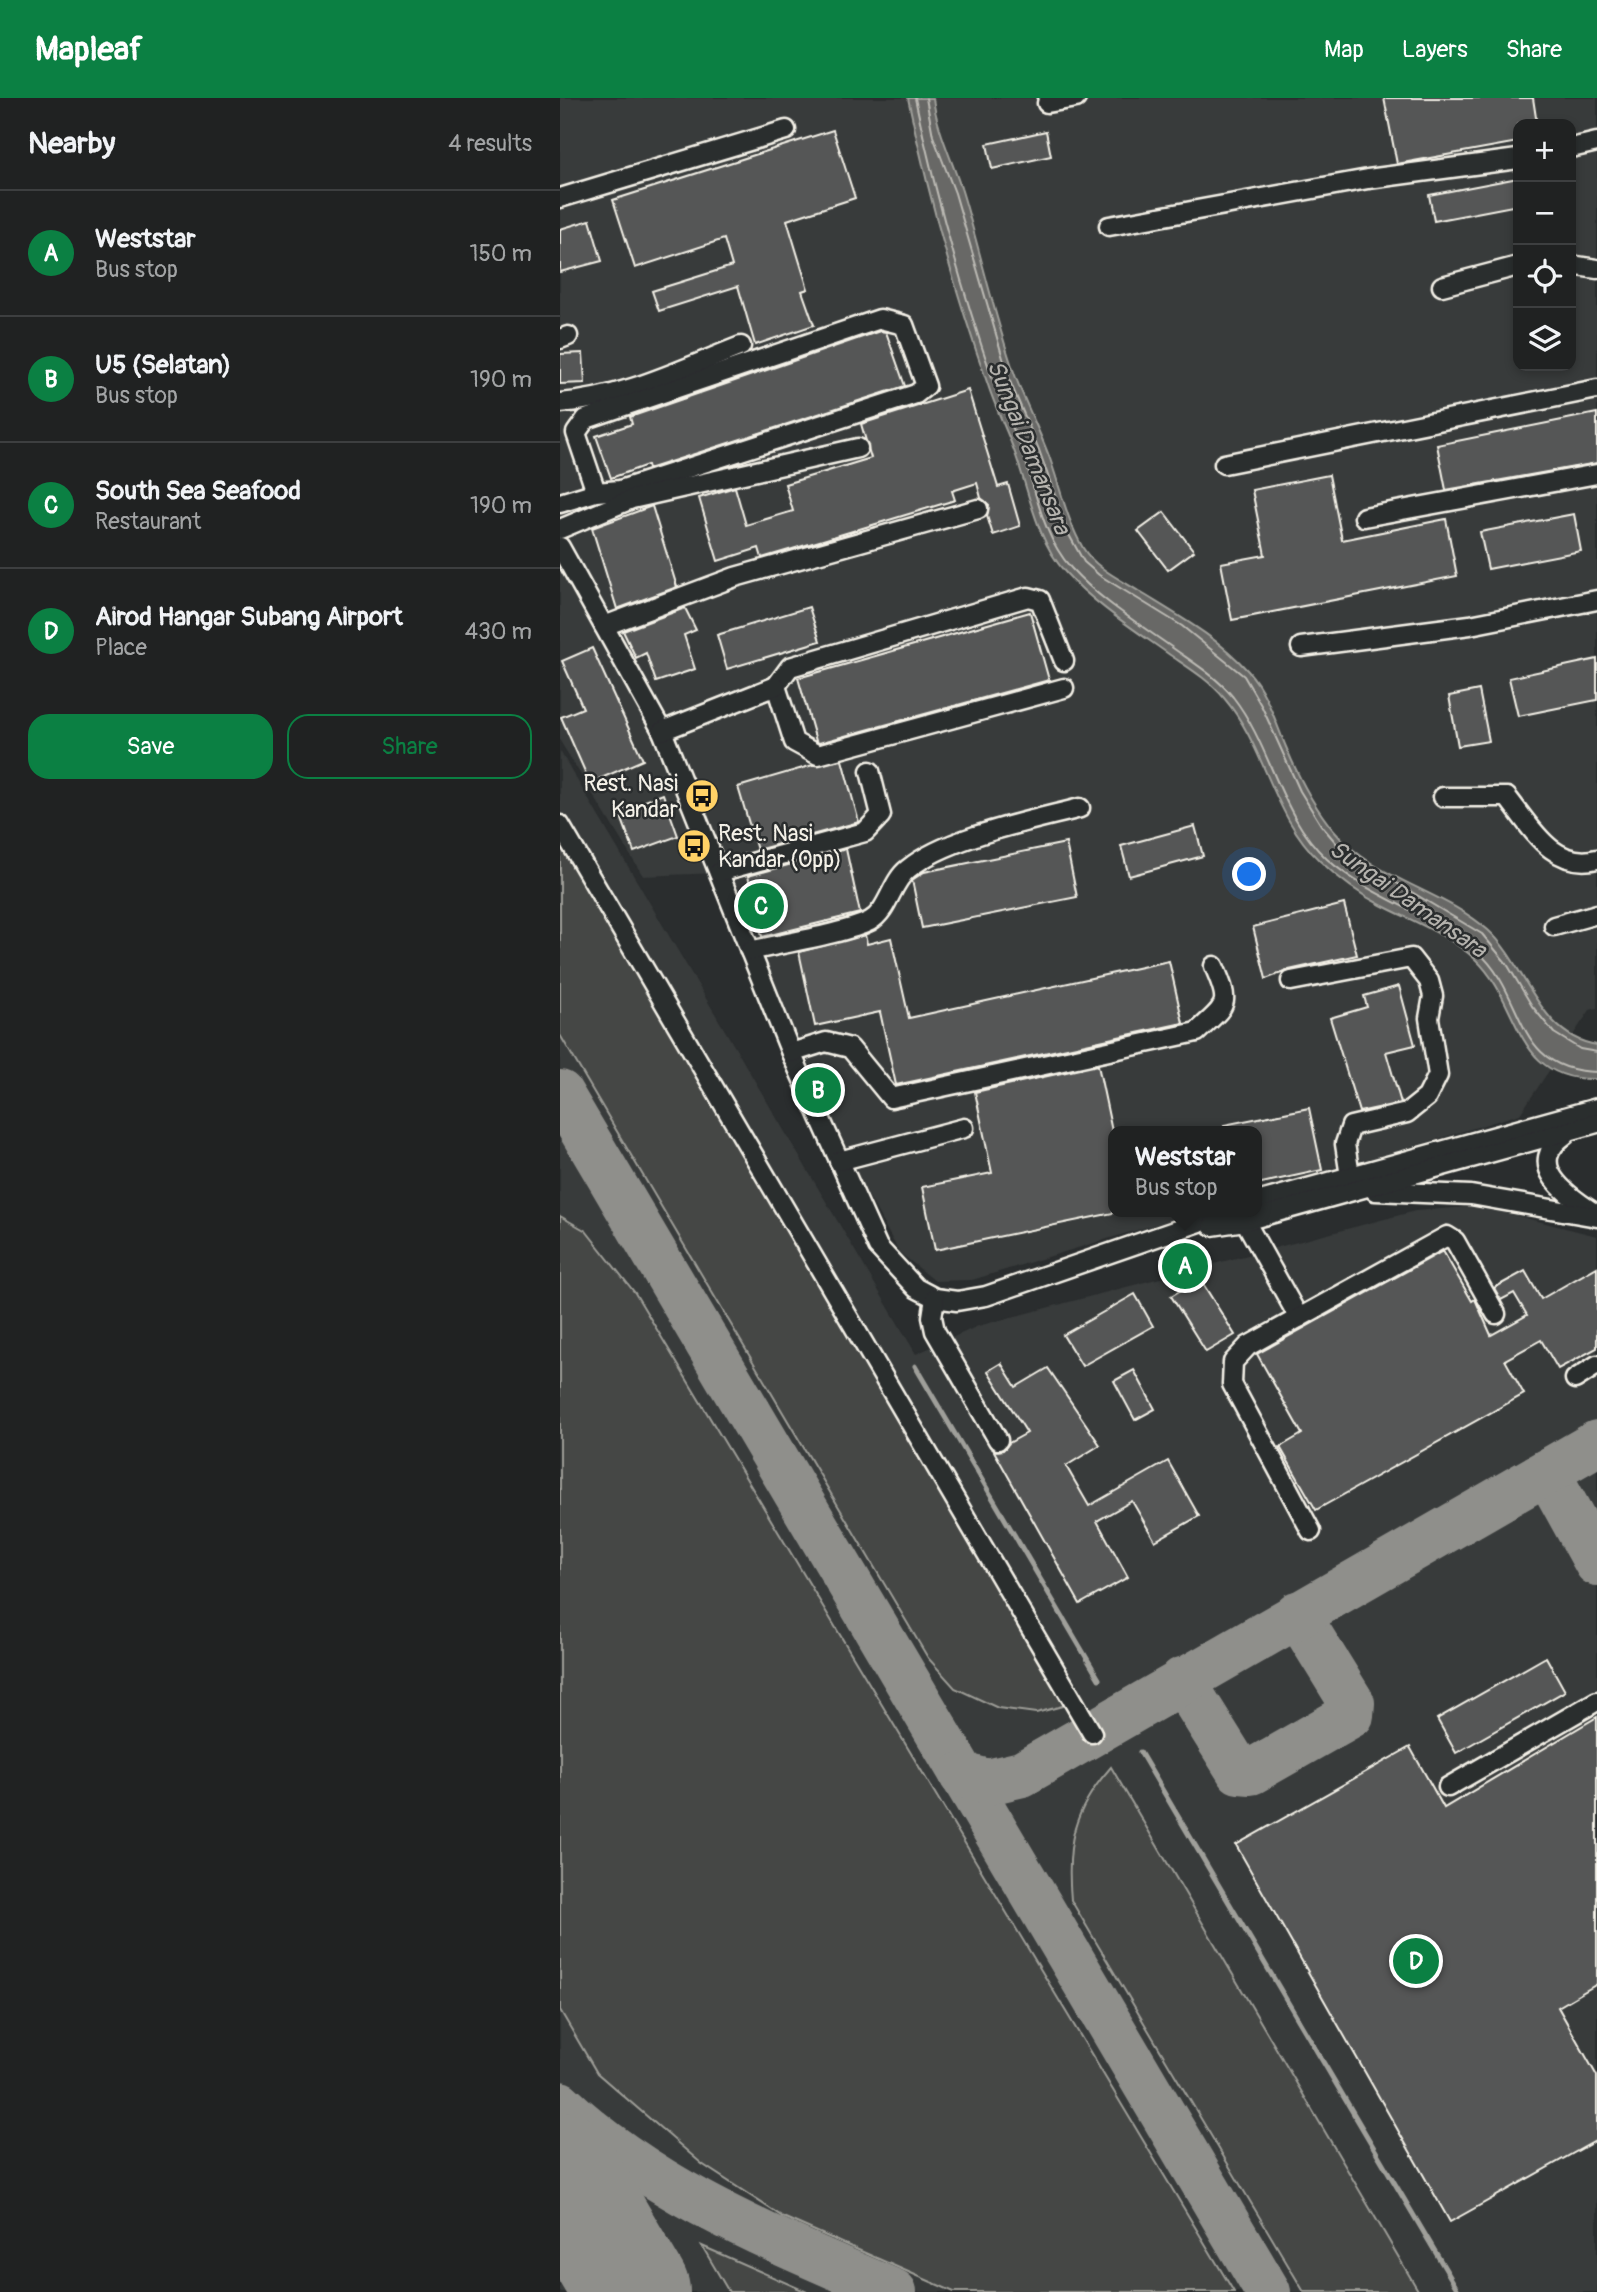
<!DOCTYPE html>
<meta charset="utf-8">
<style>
:root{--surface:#202222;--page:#2d2f2f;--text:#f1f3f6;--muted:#a2a4a5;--line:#3d3f40;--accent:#0b8043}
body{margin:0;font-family:Pangolin,sans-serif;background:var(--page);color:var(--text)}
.controls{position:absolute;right:21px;top:21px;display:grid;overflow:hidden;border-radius:14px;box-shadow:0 4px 10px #0003}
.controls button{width:63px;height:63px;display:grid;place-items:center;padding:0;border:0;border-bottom:2px solid var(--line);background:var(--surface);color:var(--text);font:35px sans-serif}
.you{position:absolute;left:690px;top:777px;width:24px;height:24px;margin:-18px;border:5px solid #fff;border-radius:50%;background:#1a73e8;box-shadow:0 0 0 10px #1a73e833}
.badge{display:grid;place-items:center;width:46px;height:46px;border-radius:50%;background:var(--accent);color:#fff;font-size:23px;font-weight:700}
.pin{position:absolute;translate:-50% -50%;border:4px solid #fff;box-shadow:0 2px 7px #0006}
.popup{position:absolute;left:548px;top:1028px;width:154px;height:91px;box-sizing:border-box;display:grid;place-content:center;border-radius:14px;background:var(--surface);filter:drop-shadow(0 2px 5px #0005);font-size:23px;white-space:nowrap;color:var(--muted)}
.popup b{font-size:26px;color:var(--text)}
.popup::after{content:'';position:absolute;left:50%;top:100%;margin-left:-14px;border:14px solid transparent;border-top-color:var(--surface)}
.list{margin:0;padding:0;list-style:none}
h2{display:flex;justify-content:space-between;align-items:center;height:91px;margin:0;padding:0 28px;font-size:30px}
h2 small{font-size:23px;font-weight:400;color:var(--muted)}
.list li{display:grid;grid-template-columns:46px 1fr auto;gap:21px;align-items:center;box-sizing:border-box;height:126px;padding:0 28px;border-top:2px solid var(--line)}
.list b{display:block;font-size:26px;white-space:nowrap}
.list p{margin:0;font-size:23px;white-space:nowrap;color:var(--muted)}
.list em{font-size:23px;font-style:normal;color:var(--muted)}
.actions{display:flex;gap:14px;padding:21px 28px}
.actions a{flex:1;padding:16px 0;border:2px solid var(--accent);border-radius:21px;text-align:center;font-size:24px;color:var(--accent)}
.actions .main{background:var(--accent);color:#fff}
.icon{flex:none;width:38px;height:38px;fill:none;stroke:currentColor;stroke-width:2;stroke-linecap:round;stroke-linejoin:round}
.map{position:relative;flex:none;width:1037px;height:2194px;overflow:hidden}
header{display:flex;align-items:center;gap:42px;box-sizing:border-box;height:98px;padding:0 35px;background:var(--accent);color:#fff}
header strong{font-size:33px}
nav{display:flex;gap:38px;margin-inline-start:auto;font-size:24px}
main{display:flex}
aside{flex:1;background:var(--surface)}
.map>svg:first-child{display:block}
.built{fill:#373a3a;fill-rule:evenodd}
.green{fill:#444645;stroke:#9c9c96;stroke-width:2}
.water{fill:#676866;stroke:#9f9f9a;stroke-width:2}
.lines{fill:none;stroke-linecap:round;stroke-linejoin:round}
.shore{stroke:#bcbab4;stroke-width:2}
.stream{stroke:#9f9f9a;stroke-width:5}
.taxiway{stroke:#8f8f8b;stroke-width:46}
.runway{stroke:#8f8f8b;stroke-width:116}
.building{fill:#555756;stroke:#f4f1e8;stroke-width:2}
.minor-casing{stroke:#f4f1e8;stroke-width:23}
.minor{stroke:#2a2d2e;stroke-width:18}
.labels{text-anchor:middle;stroke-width:5;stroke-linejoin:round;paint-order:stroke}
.poi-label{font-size:23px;fill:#f4f1e8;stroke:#2a2d2e;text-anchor:end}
.water-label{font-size:24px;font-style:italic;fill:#b5b3ae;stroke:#2a2d2e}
</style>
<header>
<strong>Mapleaf</strong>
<nav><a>Map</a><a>Layers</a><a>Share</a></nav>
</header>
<main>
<aside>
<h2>Nearby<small>4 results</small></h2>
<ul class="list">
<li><span class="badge">A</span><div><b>Weststar</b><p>Bus stop</p></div><em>150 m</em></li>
<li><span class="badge">B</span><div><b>U5 (Selatan)</b><p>Bus stop</p></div><em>190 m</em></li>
<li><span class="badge">C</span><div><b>South Sea Seafood</b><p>Restaurant</p></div><em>190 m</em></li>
<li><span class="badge">D</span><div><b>Airod Hangar Subang Airport</b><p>Place</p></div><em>430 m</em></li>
</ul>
<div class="actions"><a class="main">Save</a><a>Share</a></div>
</aside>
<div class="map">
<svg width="1037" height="2194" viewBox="0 0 1037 2194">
<rect width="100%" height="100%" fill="#2a2d2e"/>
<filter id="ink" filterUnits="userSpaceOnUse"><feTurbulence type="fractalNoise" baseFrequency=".0143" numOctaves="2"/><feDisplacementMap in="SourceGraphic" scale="14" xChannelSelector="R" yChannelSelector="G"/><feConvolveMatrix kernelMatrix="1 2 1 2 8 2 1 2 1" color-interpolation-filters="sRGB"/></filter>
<g filter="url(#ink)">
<g class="built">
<path d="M0 0H1037V910L1030 912 960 1016 697 1096V1033H553V1114H637L412 1182 375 1183 339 1154 231 955 159 775 83 778 0 643ZM958 26H1011V268H958Z"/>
<polygon points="0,653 356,1256 418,1228 855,1113 919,1108 1037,1138 1037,2194 0,2194"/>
</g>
<g class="green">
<polygon points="0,736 510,1606 476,1615 438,1610 395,1590 368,1560 0,937"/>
<polygon points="0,1118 26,1133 75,1195 674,2194 394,2194 223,2119 142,2066 37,1975 0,1912"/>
<path d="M551 1669 859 2194H744L511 1802C506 1746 513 1712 551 1669Z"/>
<polygon points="142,2148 247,2194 169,2194"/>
</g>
<path class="water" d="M348 0H373C377 33 392 61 402 93 421 155 434 219 456 280 466 306 479 332 489 358 500 388 507 423 523 450 536 471 560 481 580 494 617 517 659 540 688 573 707 594 715 623 726 649 738 678 754 709 774 733 813 781 883 792 928 832 967 867 978 938 1037 947V981C952 984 962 904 915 861 889 837 852 823 821 807 799 796 778 780 760 763 712 718 706 649 664 600 649 582 629 570 610 557 575 532 534 506 505 474 477 442 470 398 456 358 448 334 436 312 428 287 395 194 368 97 348 0Z"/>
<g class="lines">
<g class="shore">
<path d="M355 0C375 96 402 192 434 285 443 309 454 331 463 355 476 394 483 439 511 470 539 501 576 524 610 548 632 564 655 577 673 599 712 649 719 717 767 761 812 801 871 815 917 853 968 897 951 972 1037 974"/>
<polyline points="366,0 373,38 395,95 449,281 479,352 508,435 524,464 539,477 622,528 684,578 702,609 740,693 761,727 783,753 922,836 947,866 972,908 994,935 1020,951 1037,954"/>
</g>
<g class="stream">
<polyline points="355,1268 539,1581"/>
<polyline points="580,1654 899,2194"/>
</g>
<g class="taxiway">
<polyline points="0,995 708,2194"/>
<polyline points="987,1374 1037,1465"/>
<polyline points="622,1582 679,1673 691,1674 791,1617 792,1605 737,1516"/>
<polyline points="402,1677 428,1684 462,1676 1037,1345"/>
<path d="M0 2006C94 2095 217 2143 334 2194"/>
</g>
<polyline class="runway" points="0,2071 72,2194"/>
</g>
<g class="building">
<polygon points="824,0 973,0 977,26 958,26 958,44 837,66"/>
<polygon points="273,32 295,100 227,122 248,191 242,193 254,227 195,247 178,188 99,213 92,193 172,168 164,141 75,170 53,102"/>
<polygon points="486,33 491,58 432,71 427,46"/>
<polygon points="958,80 958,107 874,123 869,97"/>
<polygon points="30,122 42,163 0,174 0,131"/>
<polygon points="320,233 326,234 345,288 88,371 87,367 51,380 36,338 72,326 70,319"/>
<polygon points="23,255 25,285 0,286 0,256"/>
<polygon points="408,292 438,389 448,386 460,428 433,437 427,418 429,407 421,400 417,385 392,393 395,402 263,442 202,460 199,450 158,463 139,400 175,389 186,427 233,413 225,386 311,360 301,326"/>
<polygon points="1037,315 1037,365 886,392 877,347"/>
<polygon points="769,377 782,442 886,421 897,478 672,522 661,465 705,457 692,392"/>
<polygon points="92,408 117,489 57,511 32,430"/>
<polygon points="604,414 634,453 608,472 578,433"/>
<polygon points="1014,416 1021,453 928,471 920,434"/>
<polygon points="249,509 260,543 167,571 157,537"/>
<polygon points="125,510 136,532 124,537 135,571 96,584 86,555 76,560 63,533"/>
<polygon points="470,514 489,582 259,645 256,643 238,580"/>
<polygon points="32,550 83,662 30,685 1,619 23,610 2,563"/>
<polygon points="1037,561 1037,602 958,618 949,580"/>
<polygon points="919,592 929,643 898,648 889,598"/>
<polygon points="282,662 299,724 197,752 178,689 253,667"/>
<polygon points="103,696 118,738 74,754 59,713"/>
<polygon points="635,728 643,758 569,778 561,748"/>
<polygon points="506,745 517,799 362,830 352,782 364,774"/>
<polygon points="286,751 300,815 202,839 188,778"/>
<polygon points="784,806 797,857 729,872 706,881 693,829"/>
<polygon points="305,837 307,846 331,840 349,920 609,863 623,925 336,987 320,914 255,928 239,854"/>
<polygon points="839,888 855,947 826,954 841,1005 799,1014 770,920 807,909 804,898"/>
<polygon points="538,967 553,1038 553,1115 375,1152 362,1089 432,1075 415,994"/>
<polygon points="749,1010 762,1072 697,1086 697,1033 665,1033 664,1027"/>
<polygon points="883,1153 912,1203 915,1201 931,1237 967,1217 954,1195 941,1202 934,1190 965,1173 981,1201 1037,1169 1037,1250 998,1271 981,1242 945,1262 964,1296 756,1412 720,1349 742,1336 697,1256"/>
<polygon points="640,1181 675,1237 646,1254 611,1198"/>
<polygon points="575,1196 593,1228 522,1268 503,1237"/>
<polygon points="441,1265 456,1289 488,1270 540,1347 506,1368 529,1408 608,1363 639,1418 595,1443 572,1403 537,1423 568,1479 520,1506 434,1353 443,1352 449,1345 467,1335 428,1273"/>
<polygon points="574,1272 595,1311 575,1322 554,1283"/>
<polygon points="986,1559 1005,1593 896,1655 877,1621"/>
<polygon points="1037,1619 1037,1886 998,1909 1037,1978 1037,2042 890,2124 676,1747 850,1649 884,1710"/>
</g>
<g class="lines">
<g class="minor-casing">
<g id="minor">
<polyline points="487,5 516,0"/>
<polyline points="1011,50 1037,44"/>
<polyline points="0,100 226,32"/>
<polyline points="549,128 808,81 958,61"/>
<polyline points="1011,167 1037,171"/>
<polyline points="882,188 958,168"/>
<polyline points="0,241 8,238"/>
<path d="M0 305C62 301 124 270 181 248"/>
<polyline points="664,366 1037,291"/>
<polyline points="0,405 36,394 16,335 26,321 320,221 344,227 366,288 356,296 60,392 36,394"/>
<polyline points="804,419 1037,376"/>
<polyline points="0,431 72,401 298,350"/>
<polyline points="0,449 102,633 231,955 318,1149 356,1190 375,1200 397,1203 426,1198 669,1114"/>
<polyline points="44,528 175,479 418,411"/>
<polyline points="741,549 910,527 1037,502"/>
<polyline points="504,590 258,657 234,644 216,588 230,569 468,499 480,502 504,563"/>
<polyline points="102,633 216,588"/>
<path d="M883 699H947C971 729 993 772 1037 761"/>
<polyline points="0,727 532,1635"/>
<polyline points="159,774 305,734 321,717 310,673"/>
<polyline points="994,828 1037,816"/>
<path d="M190 853C219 846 287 835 310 823 329 812 331 784 348 771 387 739 470 723 520 710"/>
<polyline points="731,883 851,860 869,883 873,898 869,920 878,977 867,999 847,1015 791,1028 785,1046 790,1078"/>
<path d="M231 955 266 944 290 950 331 1000 637 934C666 906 672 909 654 868"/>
<path d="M1005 1037C964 1066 1005 1096 1033 1114"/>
<polyline points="279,1063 404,1030"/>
<polyline points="815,1093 911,1097 1037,1119"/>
<polyline points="697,1104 1037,1010"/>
<polyline points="685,1123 739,1220"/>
<polyline points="652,1128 685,1123 1037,1025"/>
<polyline points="375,1200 372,1219 375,1233 438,1342"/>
<polyline points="1015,1281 1037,1267"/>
<polyline points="751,1433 672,1286 673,1264 688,1248 887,1138 895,1143 936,1216"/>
<polyline points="888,1689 1037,1603"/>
</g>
</g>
<use href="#minor" class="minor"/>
</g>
</g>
<defs>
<g id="bus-disc" transform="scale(1.75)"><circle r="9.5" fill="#ffd166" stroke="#2a2d2e"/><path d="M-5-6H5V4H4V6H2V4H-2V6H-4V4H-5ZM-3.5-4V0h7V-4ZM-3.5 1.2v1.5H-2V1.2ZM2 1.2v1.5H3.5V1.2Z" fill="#111"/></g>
</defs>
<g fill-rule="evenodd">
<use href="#bus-disc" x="142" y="698"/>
<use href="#bus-disc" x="134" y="748"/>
</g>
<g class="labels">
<g class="poi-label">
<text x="118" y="693">Rest. Nasi<tspan x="118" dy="26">Kandar</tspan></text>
<text x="158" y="743" text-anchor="start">Rest. Nasi<tspan x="158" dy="26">Kandar (Opp)</tspan></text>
</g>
<g class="water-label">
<text transform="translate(469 349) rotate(68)" y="8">Sungai Damansara</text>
<text transform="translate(848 801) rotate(35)" y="8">Sungai Damansara</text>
</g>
</g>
</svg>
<div class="controls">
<button>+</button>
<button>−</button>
<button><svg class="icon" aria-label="locate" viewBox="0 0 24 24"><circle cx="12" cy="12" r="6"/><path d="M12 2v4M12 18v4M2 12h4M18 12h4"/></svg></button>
<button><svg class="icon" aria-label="layers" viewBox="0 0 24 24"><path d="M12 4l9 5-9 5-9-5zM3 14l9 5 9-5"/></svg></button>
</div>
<div class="you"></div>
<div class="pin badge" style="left:625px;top:1168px">A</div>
<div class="popup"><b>Weststar</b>Bus stop</div>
<div class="pin badge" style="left:258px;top:992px">B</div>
<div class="pin badge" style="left:201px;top:808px">C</div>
<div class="pin badge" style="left:856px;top:1863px">D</div>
</div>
</main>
